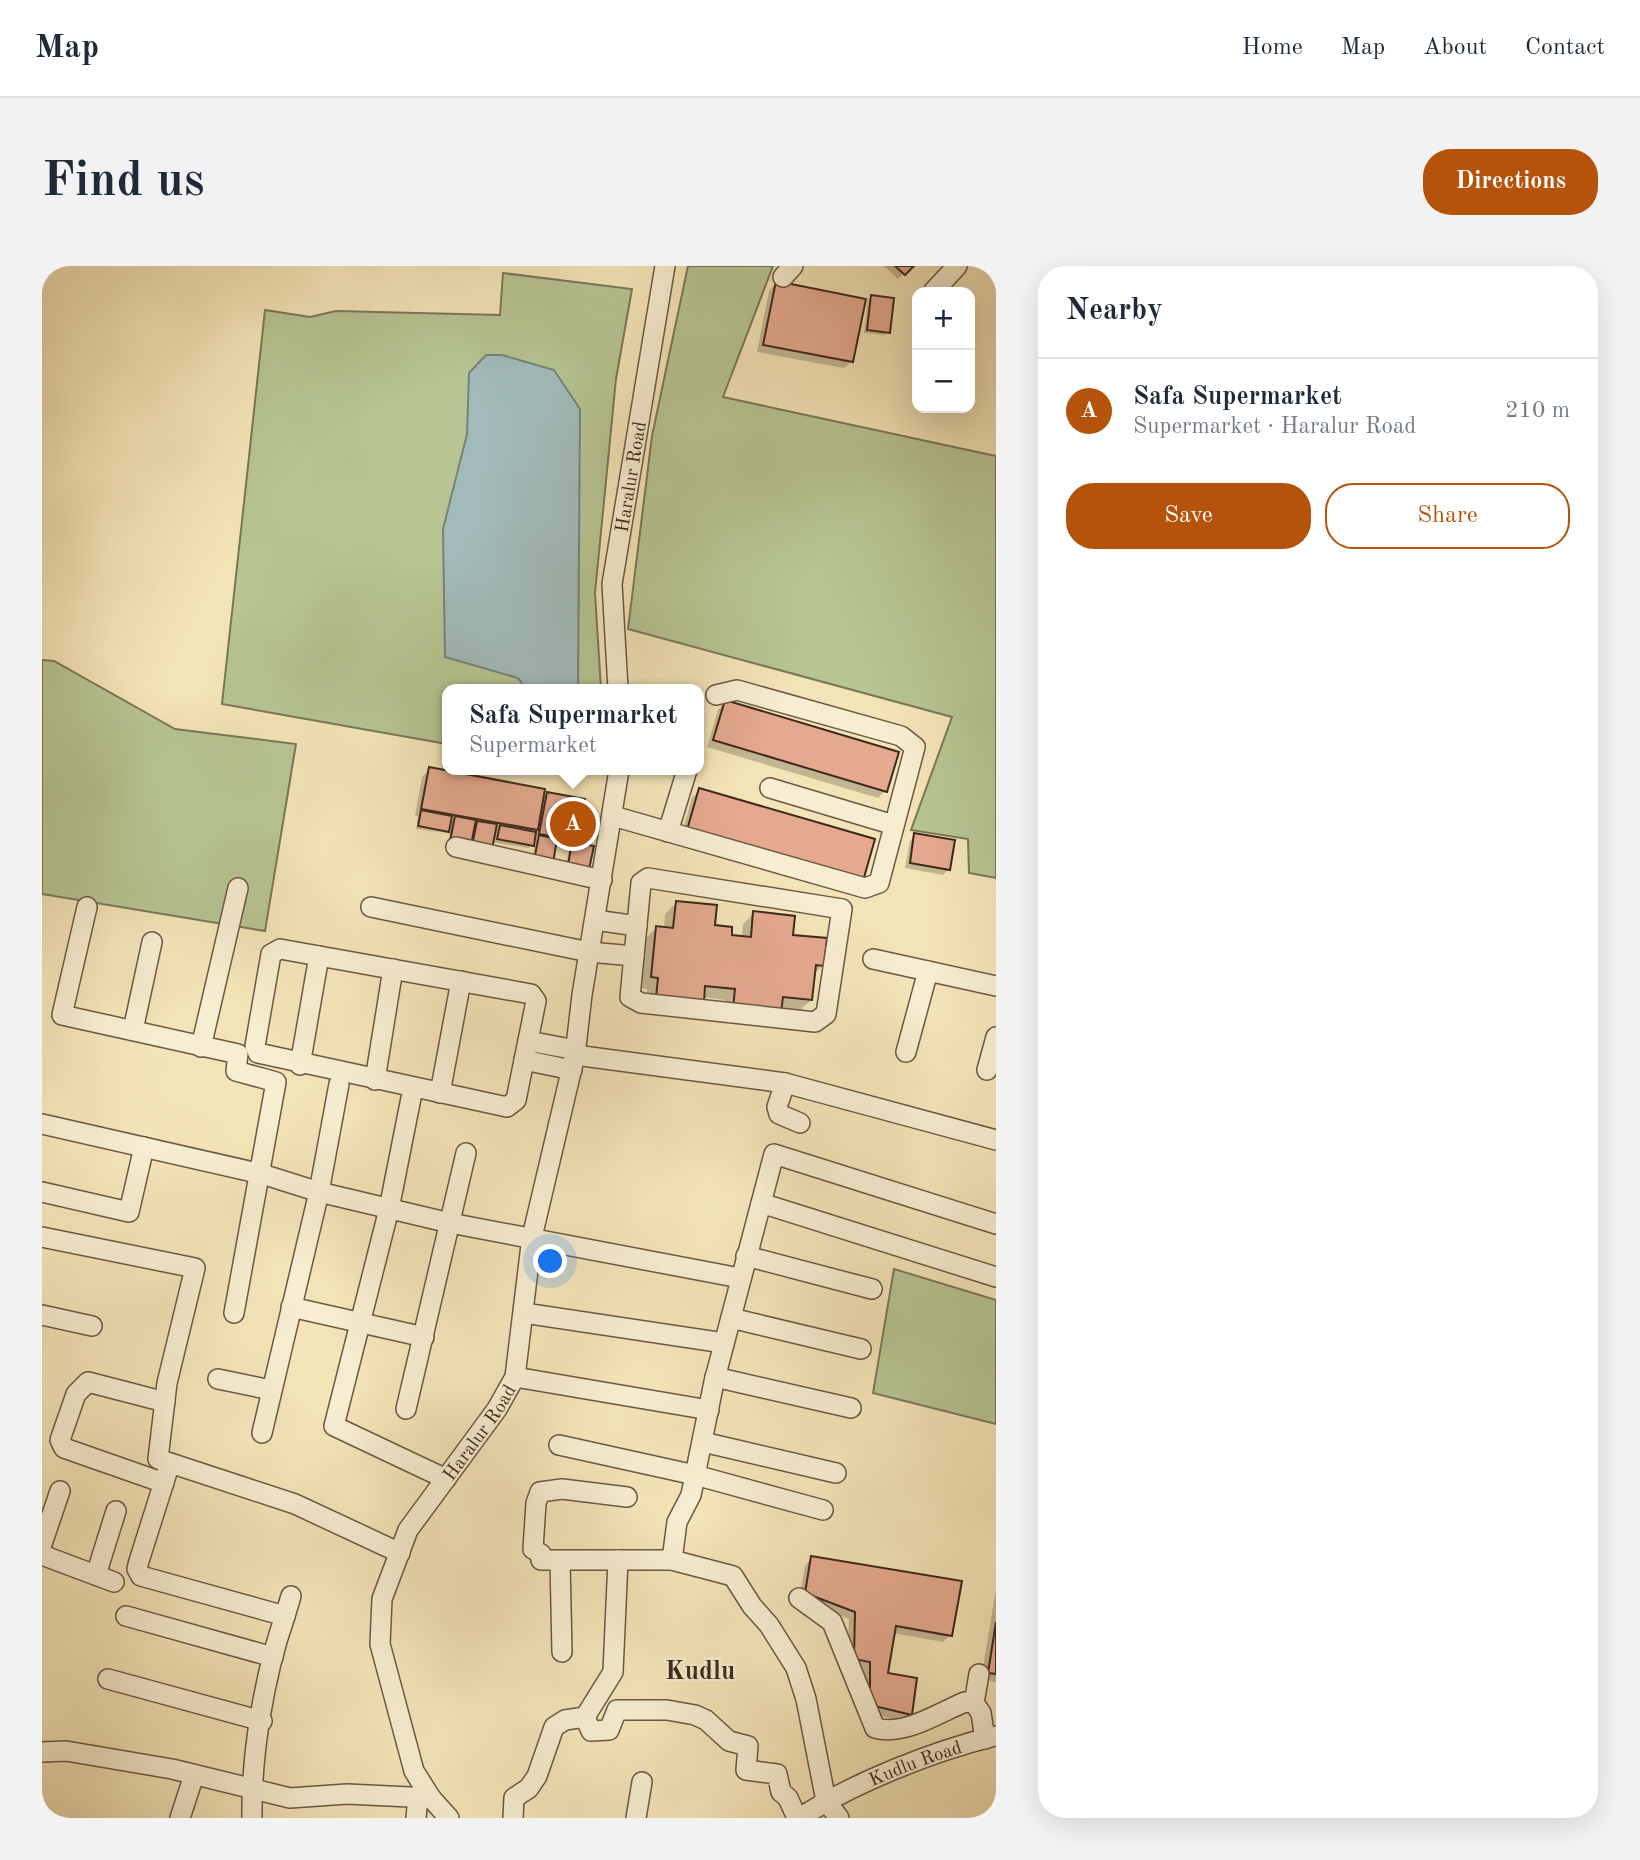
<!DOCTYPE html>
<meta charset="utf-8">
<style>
:root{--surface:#fff;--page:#f2f2f3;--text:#1f2937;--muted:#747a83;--line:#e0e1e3;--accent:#b45309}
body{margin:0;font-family:"Old Standard TT",serif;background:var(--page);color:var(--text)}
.controls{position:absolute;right:21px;top:21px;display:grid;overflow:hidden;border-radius:14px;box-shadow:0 7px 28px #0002}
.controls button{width:63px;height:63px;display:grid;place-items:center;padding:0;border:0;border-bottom:2px solid var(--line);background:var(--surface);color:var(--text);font:35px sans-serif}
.you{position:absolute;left:509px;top:996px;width:24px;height:24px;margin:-18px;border:5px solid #fff;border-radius:50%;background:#1a73e8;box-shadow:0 0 0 10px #1a73e833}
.badge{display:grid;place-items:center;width:46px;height:46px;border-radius:50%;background:var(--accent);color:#fff;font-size:23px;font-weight:700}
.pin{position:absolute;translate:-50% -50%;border:4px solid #fff;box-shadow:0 2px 7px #0006}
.popup{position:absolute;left:400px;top:418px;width:262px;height:91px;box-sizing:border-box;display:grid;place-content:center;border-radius:14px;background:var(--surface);filter:drop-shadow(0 2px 5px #0005);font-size:23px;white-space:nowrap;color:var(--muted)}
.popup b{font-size:26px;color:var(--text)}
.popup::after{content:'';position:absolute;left:50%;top:100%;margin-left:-14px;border:14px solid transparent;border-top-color:var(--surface)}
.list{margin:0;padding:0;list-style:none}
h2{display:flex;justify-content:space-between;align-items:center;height:91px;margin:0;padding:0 28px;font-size:30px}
h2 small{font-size:23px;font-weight:400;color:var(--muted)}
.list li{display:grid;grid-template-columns:46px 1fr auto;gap:21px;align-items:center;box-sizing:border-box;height:105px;padding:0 28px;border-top:2px solid var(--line)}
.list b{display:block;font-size:26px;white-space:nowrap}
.list p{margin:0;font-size:23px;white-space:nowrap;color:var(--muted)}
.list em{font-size:23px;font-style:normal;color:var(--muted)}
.actions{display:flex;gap:14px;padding:21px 28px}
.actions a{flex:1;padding:16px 0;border:2px solid var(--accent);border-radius:28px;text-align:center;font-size:24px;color:var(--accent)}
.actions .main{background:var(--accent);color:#fff}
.map{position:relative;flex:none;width:954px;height:1552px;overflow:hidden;border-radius:28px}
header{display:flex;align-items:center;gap:42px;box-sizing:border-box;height:98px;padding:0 35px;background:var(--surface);border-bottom:2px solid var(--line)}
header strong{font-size:33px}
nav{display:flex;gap:38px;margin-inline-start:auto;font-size:24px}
.intro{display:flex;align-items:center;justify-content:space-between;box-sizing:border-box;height:168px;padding:0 42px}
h1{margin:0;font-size:49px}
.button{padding:18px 32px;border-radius:28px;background:var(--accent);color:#fff;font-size:24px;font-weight:700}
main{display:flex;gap:42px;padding:0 42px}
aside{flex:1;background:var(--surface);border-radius:28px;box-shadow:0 7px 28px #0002}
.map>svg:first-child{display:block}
.green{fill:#b6c592;stroke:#7a7756;stroke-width:2}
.water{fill:#a1bbba;stroke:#79817a;stroke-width:2}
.shadow{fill:#0003}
.building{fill:#e5a98f;stroke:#3d291b;stroke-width:2}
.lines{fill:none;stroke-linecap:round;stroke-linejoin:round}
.minor-casing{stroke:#6a5842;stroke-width:22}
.minor{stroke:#f7edd0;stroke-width:19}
.labels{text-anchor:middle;stroke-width:5;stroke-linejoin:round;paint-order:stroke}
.street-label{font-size:19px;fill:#3d291b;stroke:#f7edd0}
.district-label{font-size:26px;font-weight:bold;fill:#3d291b;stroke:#f7edd0}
</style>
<header>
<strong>Map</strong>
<nav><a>Home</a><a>Map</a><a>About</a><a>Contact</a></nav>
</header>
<div class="intro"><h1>Find us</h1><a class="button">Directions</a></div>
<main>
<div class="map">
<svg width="954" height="1552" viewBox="0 0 954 1552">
<rect width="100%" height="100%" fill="#f3e4b7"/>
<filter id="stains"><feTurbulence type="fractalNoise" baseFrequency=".00286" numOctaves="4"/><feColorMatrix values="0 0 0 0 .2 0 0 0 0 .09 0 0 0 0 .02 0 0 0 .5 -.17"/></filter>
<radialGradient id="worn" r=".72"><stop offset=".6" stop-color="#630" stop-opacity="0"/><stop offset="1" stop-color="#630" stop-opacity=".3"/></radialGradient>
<g class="green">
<polygon points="646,0 731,0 681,131 954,190 954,612 927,607 926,573 869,564 910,451 586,363 610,170"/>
<polygon points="461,7 590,23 574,113 553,327 559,423 405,423 405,478 180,438 223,44 268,51 294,45 458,49"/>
<polygon points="0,394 12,395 133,463 254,478 223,665 0,628"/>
<polygon points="852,1003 954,1034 954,1158 831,1127"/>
</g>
<polygon class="water" points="444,89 460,89 512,104 538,143 536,423 484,423 476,412 403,391 401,263 425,168 427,107"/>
<g class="shadow">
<polygon points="842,0 869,0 856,13"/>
<polygon points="734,17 810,95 802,102 715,86 727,25"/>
<polygon points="829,31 846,66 843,69 822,67 826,34"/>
<polygon points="683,436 843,525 836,532 665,481 676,444"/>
<polygon points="388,503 500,533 505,528 534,574 530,578 550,582 523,602 528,579 513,576 490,596 494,575 487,582 450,576 406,578 409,561 406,565 375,558 376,550 373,550 380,511"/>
<polygon points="658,524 831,574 639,571 650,532"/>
<polygon points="374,561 404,567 374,563"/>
<polygon points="873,569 907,603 901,609 863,602 868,575"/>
<polygon points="634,637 688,671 700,672 701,658 712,647 749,670 781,699 771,709 769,734 757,745 681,753 683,734 660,731 604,741 605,723 598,722 603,673 614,662 622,663 623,648"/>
<polygon points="770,1292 909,1369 901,1376 851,1367 844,1408 869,1448 862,1455 821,1446 821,1403 805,1400 807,1353 757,1334 763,1300"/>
<polygon points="954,1323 954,1416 939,1414"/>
</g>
<g class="building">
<polygon points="853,0 872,0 863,9"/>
<polygon points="734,15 824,33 811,96 721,79"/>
<polygon points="829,29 852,32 848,67 825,64"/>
<polygon points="683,434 857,486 845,526 671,474"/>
<polygon points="387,501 503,523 496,564 379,543"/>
<polygon points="657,522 833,573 821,615 645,564"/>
<polygon points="505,526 543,533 535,575 497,568"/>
<polygon points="379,544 410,550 407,566 376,560"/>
<polygon points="413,550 434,554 429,579 408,575"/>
<polygon points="435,555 455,558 450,583 430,580"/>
<polygon points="458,559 494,566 492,580 455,573"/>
<polygon points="872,567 913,574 908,604 868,597"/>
<polygon points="497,569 515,573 511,597 492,594"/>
<polygon points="530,576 552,580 547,603 526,599"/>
<polygon points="634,635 675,639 673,659 690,661 690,669 709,671 711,645 753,650 751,669 785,672 782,700 774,699 770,734 741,731 739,747 691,742 693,723 663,720 662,736 614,731 616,712 609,711 614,660 631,662"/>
<polygon points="769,1290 920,1315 910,1370 854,1360 846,1407 875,1412 870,1449 828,1439 828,1396 812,1393 813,1346 763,1327"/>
<polygon points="954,1356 954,1408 946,1407"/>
</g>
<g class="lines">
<g class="minor-casing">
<g id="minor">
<polyline points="741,11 751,0"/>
<polyline points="891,26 915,0"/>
<path id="s1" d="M576 423 570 318 623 0"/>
<polyline points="728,522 852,559"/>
<polyline points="571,550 823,622 837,617 873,481 859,470 695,424 674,429"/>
<polyline points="626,566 645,504"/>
<polyline points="414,581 560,614"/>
<polygon points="606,612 800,643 784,748 773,756 599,737 588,731 599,617"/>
<polyline points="45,641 20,749 196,788 194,805 234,816 192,1047"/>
<polyline points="329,641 547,686 592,690"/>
<polyline points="553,654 595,660"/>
<polygon points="238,683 489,728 494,735 474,834 465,841 216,787 213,780 229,688"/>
<polyline points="831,693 954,720"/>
<polyline points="91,764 110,676"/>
<polyline points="486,775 534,784"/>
<polyline points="159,781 196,622"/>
<polyline points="864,786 886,705"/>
<polyline points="533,789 743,817 954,874"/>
<polyline points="482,794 530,804"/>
<polyline points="258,799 277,690"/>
<polyline points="945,804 954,771"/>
<polyline points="333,814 351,703"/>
<polyline points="743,817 735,841 737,848 758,857"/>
<polyline points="398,827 419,715"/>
<polyline points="369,832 347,943 292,1160 404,1213"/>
<polyline points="0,858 220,908 277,926 408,957 698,1012"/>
<polyline points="0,926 87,946 102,881"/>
<polyline points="719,937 954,1011"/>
<polyline points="0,971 153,1002 125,1117 116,1193 253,1238 358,1287"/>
<polyline points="704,990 830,1023"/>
<polyline points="249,1041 382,1071"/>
<polyline points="482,1047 682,1077"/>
<polyline points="0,1049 50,1060"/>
<polyline points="689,1052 819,1083"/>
<polyline points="473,1111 667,1144"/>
<polyline points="673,1111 809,1142"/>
<polyline points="176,1113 229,1124"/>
<polyline points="364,1143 424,887"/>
<polyline points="220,1167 277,926 297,818"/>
<polyline points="661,1176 794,1207"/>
<polyline points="517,1179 653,1209 781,1244"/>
<path d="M128 1197 97 1295 95 1303 99 1310 243 1350C222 1410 209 1489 210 1552"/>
<polyline points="122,1217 22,1182 18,1174 34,1128 46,1116 123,1136"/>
<polyline points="585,1231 520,1223 498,1226 494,1237 491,1283 499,1288 499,1294 630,1294 691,1310 710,1340 727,1359 754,1402 764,1433 784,1535 797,1552"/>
<polyline points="0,1278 18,1225"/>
<polyline points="0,1289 72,1316"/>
<polyline points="630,1294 635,1256 649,1229 672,1116 732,888 954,958"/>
<polyline points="518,1295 520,1386"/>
<polyline points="54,1309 74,1245"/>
<path d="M757 1332 790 1356 833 1462C863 1470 896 1447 923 1436L932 1437 939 1447 943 1473"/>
<polyline points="84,1350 231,1391"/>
<polyline points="243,1350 249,1330"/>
<polyline points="66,1413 220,1455"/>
<polyline points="932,1437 937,1408"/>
<polyline points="543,1451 549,1465 567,1464 575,1444 625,1444 653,1449 664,1454 687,1475 706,1480 704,1504 735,1508 739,1526 746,1532 755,1552"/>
<polyline points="0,1486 24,1485 130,1503 248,1532 305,1528 389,1532"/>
<polyline points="138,1552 152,1509"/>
<polyline points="374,1552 376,1531"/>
<path id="s2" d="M407 1552 389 1532 372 1505 338 1378 340 1333 366 1264 455 1143 473 1111 490 971 533 789 540 729 577 504"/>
<polyline points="471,1552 472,1532 487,1522 495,1510 512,1461 523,1454 543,1451 571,1406 576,1294"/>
<polyline points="594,1552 600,1516"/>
<path id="s3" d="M758 1552C810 1517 892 1485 953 1470"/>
</g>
</g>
<use href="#minor" class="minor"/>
</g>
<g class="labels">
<g class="street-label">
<text dy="7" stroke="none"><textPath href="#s1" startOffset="214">Haralur Road</textPath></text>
<text dy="7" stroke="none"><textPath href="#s2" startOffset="430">Haralur Road</textPath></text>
<text dy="7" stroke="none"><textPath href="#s3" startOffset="128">Kudlu Road</textPath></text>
</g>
<g class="district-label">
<text x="658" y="1413">Kudlu</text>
</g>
</g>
<rect width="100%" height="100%" filter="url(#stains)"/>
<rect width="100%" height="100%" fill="url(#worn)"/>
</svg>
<div class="controls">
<button>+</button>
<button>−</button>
</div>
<div class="you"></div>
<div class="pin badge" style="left:531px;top:558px">A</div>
<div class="popup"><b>Safa Supermarket</b>Supermarket</div>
</div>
<aside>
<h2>Nearby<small></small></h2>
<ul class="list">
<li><span class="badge">A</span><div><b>Safa Supermarket</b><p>Supermarket · Haralur Road</p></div><em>210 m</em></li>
</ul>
<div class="actions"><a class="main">Save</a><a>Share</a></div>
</aside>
</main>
